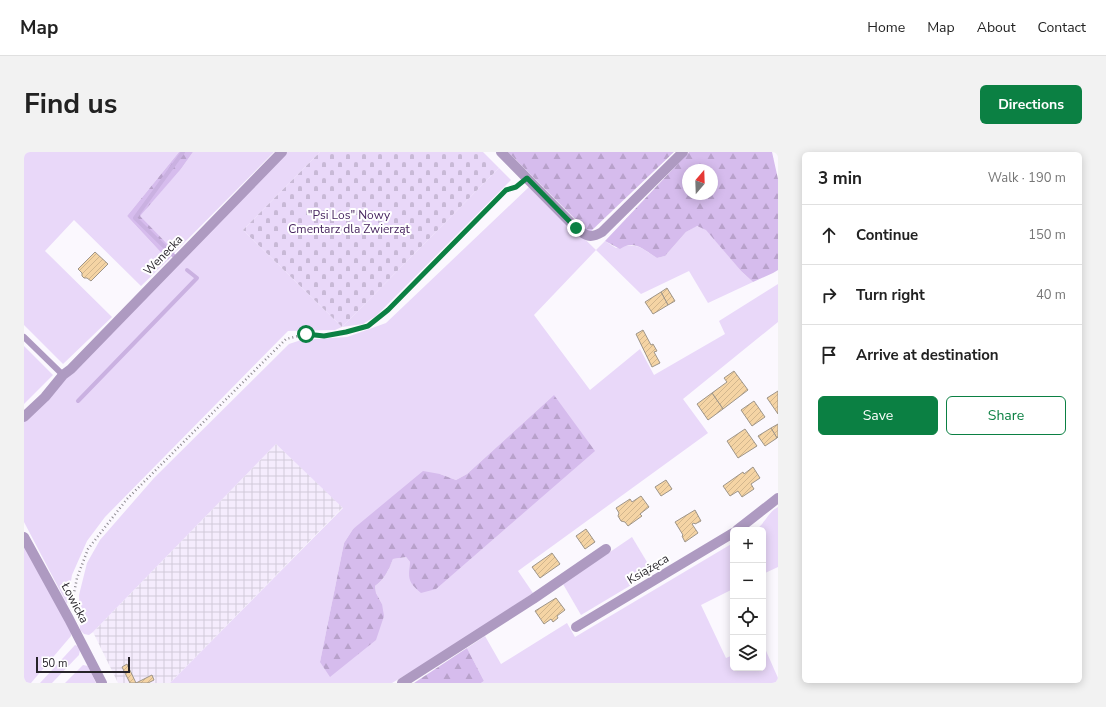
<!DOCTYPE html>
<meta charset="utf-8">
<style>
:root{--surface:#fff;--page:#f2f2f2;--text:#222;--muted:#767676;--line:#e0e0e0;--accent:#0b8043}
body{margin:0;font-family:"Nunito Sans",sans-serif;background:var(--page);color:var(--text)}
.controls{position:absolute;right:12px;bottom:12px;display:grid;overflow:hidden;border-radius:6px;box-shadow:0 2px 10px #0003}
.controls button{width:36px;height:36px;display:grid;place-items:center;padding:0;border:0;border-bottom:1px solid var(--line);background:var(--surface);color:var(--text);font:20px sans-serif}
.compass{position:absolute;left:658px;top:12px;width:36px;height:36px;border-radius:50%;background:var(--surface);box-shadow:0 2px 10px #0003;rotate:19deg}
.scale{position:absolute;left:12px;bottom:10px;width:94px;box-sizing:border-box;padding-left:4px;border:2px solid #27242a;border-top:0;font-size:11px;line-height:14px;white-space:nowrap;color:#27242a;-webkit-text-stroke:3px #fff;paint-order:stroke}
.stop{position:absolute;width:12px;height:12px;margin:-9px;border:3px solid #0b8043;border-radius:50%;background:#fff}
.stop.end{background:#0b8043;border-color:#fff;box-shadow:0 1px 4px #0008}
.list{margin:0;padding:0;list-style:none}
h2{display:flex;justify-content:space-between;align-items:center;height:52px;margin:0;padding:0 16px;font-size:17px}
h2 small{font-size:13px;font-weight:400;color:var(--muted)}
.list li{display:grid;grid-template-columns:26px 1fr auto;gap:12px;align-items:center;box-sizing:border-box;height:60px;padding:0 16px;border-top:1px solid var(--line)}
.list b{display:block;font-size:15px;white-space:nowrap}
.list em{font-size:13px;font-style:normal;color:var(--muted)}
.actions{display:flex;gap:8px;padding:12px 16px}
.actions a{flex:1;padding:9px 0;border:1px solid var(--accent);border-radius:6px;text-align:center;font-size:14px;color:var(--accent)}
.actions .main{background:var(--accent);color:#fff}
.icon{flex:none;width:22px;height:22px;fill:none;stroke:currentColor;stroke-width:2;stroke-linecap:round;stroke-linejoin:round}
.map{position:relative;flex:none;width:754px;height:531px;overflow:hidden;border-radius:6px}
header{display:flex;align-items:center;gap:24px;box-sizing:border-box;height:56px;padding:0 20px;background:var(--surface);border-bottom:1px solid var(--line)}
header strong{font-size:19px}
nav{display:flex;gap:22px;margin-inline-start:auto;font-size:14px}
.intro{display:flex;align-items:center;justify-content:space-between;box-sizing:border-box;height:96px;padding:0 24px}
h1{margin:0;font-size:28px}
.button{padding:10px 18px;border-radius:6px;background:var(--accent);color:#fff;font-size:14px;font-weight:700}
main{display:flex;gap:24px;padding:0 24px}
aside{flex:1;background:var(--surface);border-radius:6px;box-shadow:0 2px 10px #0003}
.map>svg:first-child{display:block}
.industrial{fill:url(#industrial-grid)}
.green{fill:#e9d8f9;fill-rule:evenodd}
.forest{fill:url(#forest-firs);fill-rule:evenodd}
.cemetery{fill:url(#cemetery-stones)}
.lines{fill:none;stroke-linecap:round;stroke-linejoin:round}
.stream{stroke:#cab1e1;stroke-width:4}
.building{fill:url(#building-hatch);stroke:#9e9589}
.path{stroke:#8e8b91;stroke-width:2.5;stroke-dasharray:1 3;stroke-linecap:butt}
.service{stroke:#ae9ac1;stroke-width:6}
.minor{stroke:#ae9ac1;stroke-width:10}
.route{stroke:#0b8043;stroke-width:5}
.labels{text-anchor:middle;stroke-width:4;stroke-linejoin:round;paint-order:stroke}
.park-label{font-size:12px;fill:#482660;stroke:#fff}
.street-label{font-size:12px;fill:#27242a;stroke:#fff}
</style>
<header>
<strong>Map</strong>
<nav><a>Home</a><a>Map</a><a>About</a><a>Contact</a></nav>
</header>
<div class="intro"><h1>Find us</h1><a class="button">Directions</a></div>
<main>
<div class="map">
<svg width="754" height="531" viewBox="0 0 754 531">
<defs>
<pattern id="industrial-grid" width="8" height="8" patternUnits="userSpaceOnUse"><rect width="8" height="8" fill="#f5ecfd"/><path d="M0 4h8M4 0v8" fill="none" stroke="#d2cad9"/></pattern>
<pattern id="forest-firs" width="22" height="20" patternUnits="userSpaceOnUse"><rect width="22" height="20" fill="#d6bced"/><path d="M5 1l3.5 6h-7zM16 11l3.5 6h-7z" fill="#b8a1cb"/></pattern>
<pattern id="cemetery-stones" width="16" height="16" patternUnits="userSpaceOnUse"><rect width="16" height="16" fill="#e9d8f9"/><path d="M2 7V4a2 2 0 0 1 4 0v3zM10 15v-3a2 2 0 0 1 4 0v3z" fill="#c8b9d6"/></pattern>
<pattern id="building-hatch" width="6" height="6" patternUnits="userSpaceOnUse"><rect width="6" height="6" fill="#f5d4a4"/><path d="M-1 1l2-2M0 6l6-6M5 7l2-2" fill="none" stroke="#d2b68d"/></pattern>
</defs>
<rect width="100%" height="100%" fill="#fbf8fe"/>
<polygon class="industrial" points="252,292 319,355 146,531 94,531 69,480"/>
<g class="green">
<polygon points="0,0 155,0 103,64 144,108 117,134 50,68 21,99 88,165 39,212 0,173"/>
<polygon points="169,0 250,0 151,100 115,64 157,17"/>
<polygon points="263,0 296,0 219,78 318,175 475,16 487,28 352,164 339,172 318,175 311,178 264,179 81,365 63,389 48,423 43,452 0,370 0,268"/>
<path d="M506 34 572 98 581 89 592 96C613 90 616 95 633 106L641 104 662 80 672 74 682 77 717 119 729 130 684 151 665 119 617 142 572 98 510 163 566 238 616 197 630 223 701 182 695 169 754 132V170L659 247 684 281 494 419 509 441 420 500 368 531H146L319 356 252 292 69 480 65 483 60 482 56 478 55 443 63 411 76 388 130 326 265 192 277 188 323 185 362 171ZM530 243 385 423 386 410 382 405 369 407C365 417 361 427 351 434L352 441 358 452 296 510 320 391 329 377 416 322 432 328 443 322Z"/>
<polygon points="0,194 29,223 0,252"/>
<path d="M754 355V415L739 422V378H731C741 372 744 360 754 355Z"/>
<polygon points="608,385 629,420 557,463 539,432"/>
<polygon points="0,391 47,480 47,484 7,531 0,531"/>
<polygon points="709,391 709,437 677,453 702,506 709,503 709,516 739,516 739,492 754,526 754,531 457,531 460,529 443,496 461,484 477,512 543,471 551,485"/>
<polygon points="51,493 54,494 56,498 55,503 28,531 16,531"/>
<polygon points="59,513 64,514 72,531 41,531"/>
</g>
<g class="forest">
<polygon points="155,0 169,0 157,17 116,64 151,100 144,108 103,64"/>
<polygon points="484,0 650,0 565,81"/>
<path d="M665 0H748L754 27V118L749 121 729 130 717 119 682 78 673 74 662 80 641 104 633 106C620 98 610 87 596 97L581 89ZM664 18H688V42H664Z"/>
<path d="M530 243 571 299 412 437 397 441C384 430 384 427 386 410L382 405 369 407C365 417 361 427 351 434L352 441 358 452 360 464 352 488 306 525 296 510 320 391 329 377 399 319 416 322 432 328 443 322Z"/>
<polygon points="443,496 460,529 457,531 390,531"/>
</g>
<polygon class="cemetery" points="296,0 459,0 475,16 318,175 219,78"/>
<g class="lines">
<g class="stream">
<polyline points="151,105 111,66 159,0"/>
<polyline points="54,249 173,126 163,118"/>
</g>
</g>
<g class="building">
<polygon points="71,100 84,112 67,129 63,126 60,126 58,124 58,121 54,117"/>
<polygon points="643,136 651,149 644,153 637,140"/>
<polygon points="637,140 644,153 629,162 621,150"/>
<polygon points="619,178 627,193 629,192 633,199 630,200 636,211 628,215 612,182"/>
<polygon points="710,219 724,238 699,257 688,241 703,230 700,226"/>
<polygon points="754,239 754,262 743,246"/>
<polygon points="688,241 699,257 684,268 673,252"/>
<polygon points="730,249 741,265 728,274 717,258"/>
<polygon points="754,272 754,285 753,286 747,276"/>
<polygon points="747,276 753,286 741,294 734,284"/>
<polygon points="721,277 733,294 714,306 703,289"/>
<polygon points="729,315 736,326 727,332 730,337 718,345 714,339 706,344 699,334 719,320 720,322"/>
<polygon points="642,328 648,337 637,344 631,335"/>
<polygon points="617,344 625,355 616,362 618,364 604,374 601,370 597,369 594,364 595,361 592,356 606,347 608,350"/>
<polygon points="671,358 677,369 671,372 670,371 668,372 674,381 661,390 658,384 659,383 651,370"/>
<polygon points="562,377 571,390 561,397 552,384"/>
<polygon points="528,401 536,412 516,426 508,415"/>
<polygon points="532,446 541,458 533,464 534,466 529,470 527,467 520,472 511,459"/>
<polygon points="103,512 112,531 128,523 130,528 124,531 106,531 98,515"/>
</g>
<g class="lines">
<polyline class="path" points="48,451 53,426 64,397 103,347 262,187 282,182 300,184 323,180 343,174 364,158 482,38 495,33"/>
<polyline class="service" points="0,185 39,223"/>
<g class="minor">
<path d="M477 0 552 76C562 84 566 87 578 80L659 0"/>
<polyline points="0,265 21,245 39,223 47,217 258,0"/>
<polyline points="713,378 754,346"/>
<polyline points="0,385 45,467 78,531"/>
<polyline points="552,475 709,381"/>
<polyline points="378,531 509,447 582,397"/>
</g>
</g>
<g class="lines">
<polyline class="route" points="282,182 300,184 322,180 344,174 364,158 482,38 492,35 503,26 552,76"/>
</g>
<g class="labels">
<g class="park-label">
<text x="325" y="67">"Psi Los" Nowy<tspan x="325" dy="14">Cmentarz dla Zwierząt</tspan></text>
</g>
<g class="street-label">
<text transform="translate(139 103) rotate(-46)" y="4">Wenecka</text>
<text transform="translate(624 417) rotate(-31)" y="4">Książęca</text>
<text transform="translate(51 451) rotate(62)" y="4">Łowicka</text>
</g>
</g>
</svg>
<div class="controls">
<button>+</button>
<button>−</button>
<button><svg class="icon" aria-label="locate" viewBox="0 0 24 24"><circle cx="12" cy="12" r="6"/><path d="M12 2v4M12 18v4M2 12h4M18 12h4"/></svg></button>
<button><svg class="icon" aria-label="layers" viewBox="0 0 24 24"><path d="M12 4l9 5-9 5-9-5zM3 14l9 5 9-5"/></svg></button>
</div>
<svg class="compass" viewBox="-18 -18 36 36"><path d="M0-13l5 13h-10z" fill="#e53935"/><path d="M0 13l5-13h-10z" fill="#767676"/></svg>
<div class="scale">50 m</div>
<div class="stop" style="left:282px;top:182px"></div>
<div class="stop end" style="left:552px;top:76px"></div>
</div>
<aside>
<h2>3 min<small>Walk · 190 m</small></h2>
<ul class="list">
<li><svg class="icon" aria-label="ahead" viewBox="0 0 24 24"><path d="M12 20V5M6 11l6-6 6 6"/></svg><div><b>Continue</b></div><em>150 m</em></li>
<li><svg class="icon" aria-label="right" viewBox="0 0 24 24"><path d="M7 20v-9h11M14 6l5 5-5 5"/></svg><div><b>Turn right</b></div><em>40 m</em></li>
<li><svg class="icon" aria-label="arrive" viewBox="0 0 24 24"><path d="M6 21V4h12l-3 4 3 4H6"/></svg><div><b>Arrive at destination</b></div></li>
</ul>
<div class="actions"><a class="main">Save</a><a>Share</a></div>
</aside>
</main>
